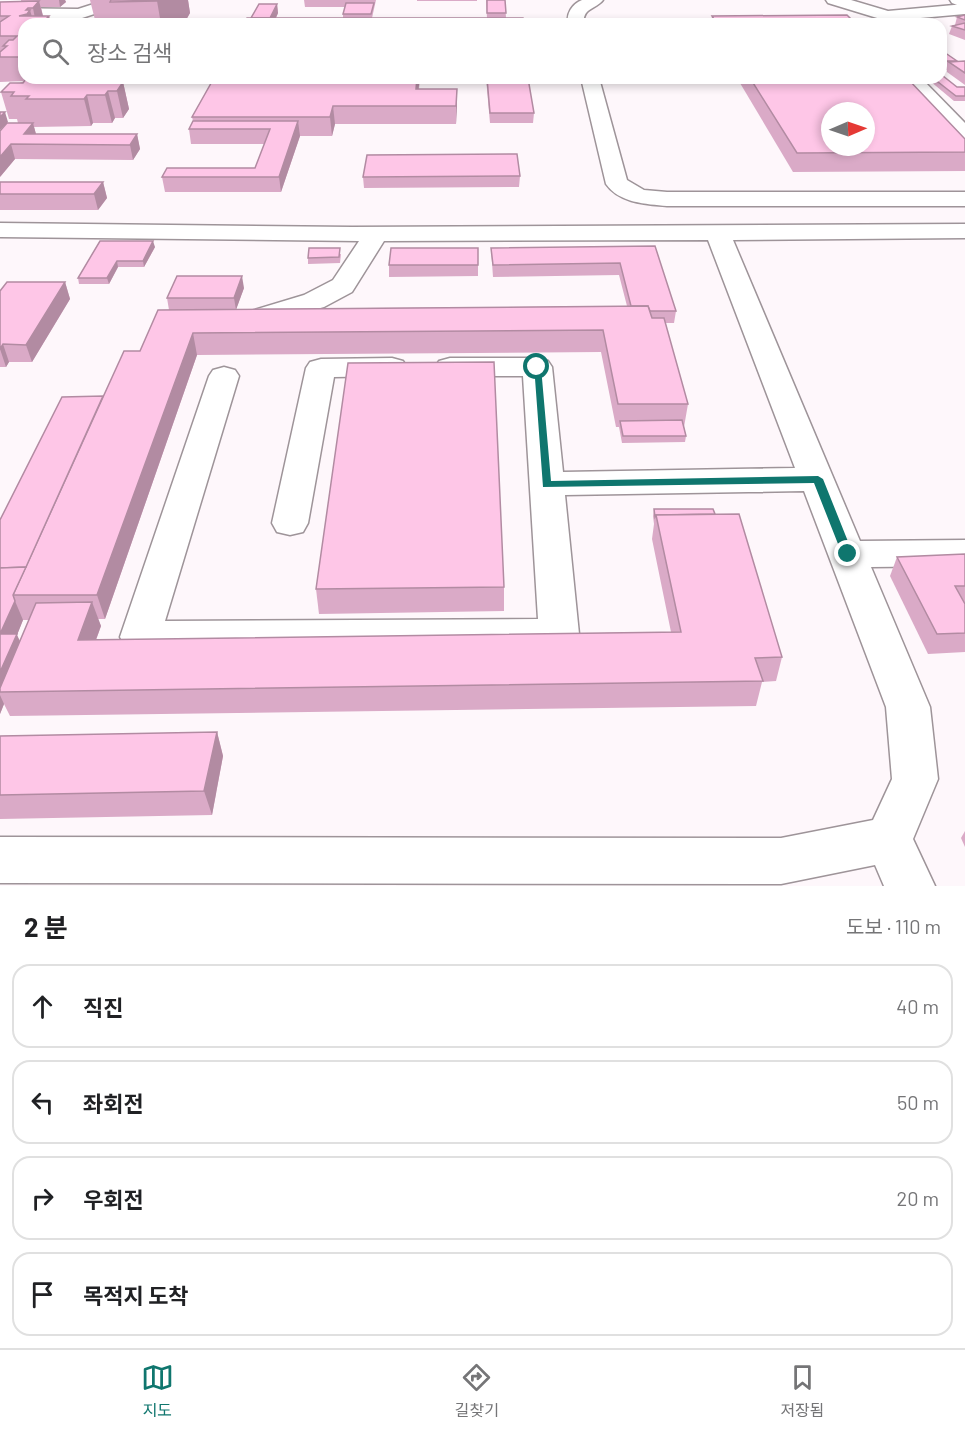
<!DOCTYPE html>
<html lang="ko">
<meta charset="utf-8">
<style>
:root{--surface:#fff;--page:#f2f2f2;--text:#202124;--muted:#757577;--line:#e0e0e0;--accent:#0f766e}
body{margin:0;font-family:Barlow,"Noto Sans KR",sans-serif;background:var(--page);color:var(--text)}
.compass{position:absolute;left:821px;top:102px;width:54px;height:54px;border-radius:50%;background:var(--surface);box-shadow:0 3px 9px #0003;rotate:88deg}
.stop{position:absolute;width:18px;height:18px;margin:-14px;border:4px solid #0f766e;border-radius:50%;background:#fff}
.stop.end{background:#0f766e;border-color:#fff;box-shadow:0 2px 6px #0008}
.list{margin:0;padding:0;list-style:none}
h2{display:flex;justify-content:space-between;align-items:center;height:78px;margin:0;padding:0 24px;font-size:26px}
h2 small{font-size:20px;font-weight:400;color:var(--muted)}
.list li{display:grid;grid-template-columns:39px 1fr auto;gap:18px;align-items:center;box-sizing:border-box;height:84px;margin:0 12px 12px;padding:0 12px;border:2px solid var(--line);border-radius:18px}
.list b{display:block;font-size:22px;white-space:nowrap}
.list em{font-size:20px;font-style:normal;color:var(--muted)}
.icon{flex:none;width:33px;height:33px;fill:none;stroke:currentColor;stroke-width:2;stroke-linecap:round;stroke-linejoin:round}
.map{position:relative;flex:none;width:965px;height:886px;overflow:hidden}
.search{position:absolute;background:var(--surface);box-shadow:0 3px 9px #0003;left:18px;right:18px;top:18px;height:66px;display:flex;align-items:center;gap:15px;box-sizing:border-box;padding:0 21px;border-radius:18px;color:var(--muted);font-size:22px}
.sheet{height:462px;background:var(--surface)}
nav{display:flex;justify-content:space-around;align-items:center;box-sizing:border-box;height:84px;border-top:2px solid var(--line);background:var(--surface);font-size:16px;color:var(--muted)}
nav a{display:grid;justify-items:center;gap:3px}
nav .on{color:var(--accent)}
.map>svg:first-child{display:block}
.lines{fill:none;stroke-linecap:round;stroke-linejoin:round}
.minor-casing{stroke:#9e9499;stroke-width:3}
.major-casing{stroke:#9e9499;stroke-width:3}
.minor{fill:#fff;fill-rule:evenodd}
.major{fill:#fff;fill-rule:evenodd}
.wall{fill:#daaac7;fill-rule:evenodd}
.shaded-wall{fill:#b28ba2}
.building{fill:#fec6e7;stroke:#b28ba2;stroke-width:1.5;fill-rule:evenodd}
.route{fill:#0f766e}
</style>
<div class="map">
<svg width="965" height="886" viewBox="0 0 965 886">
<rect width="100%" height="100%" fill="#fef7fb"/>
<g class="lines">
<g class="minor-casing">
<g id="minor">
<polygon points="106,0 130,0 128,3 79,19 0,18 0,8 78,9"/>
<path d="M582 0H603C595 10 582 8 584 24H568C566 14 572 4 582 0Z"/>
<polygon points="826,0 851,0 888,11 965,4 965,14 887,21 828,3"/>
<path d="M581 78H599L627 180 644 190 667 192H965V206H667C646 204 619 203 606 184Z"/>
<polygon points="901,78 921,78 965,123 965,141 958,139"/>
<polygon points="0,223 352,227 965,224 965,238 733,240 860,541 965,540 965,566 871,567 930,707 938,779 913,839 935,886 884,886 875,865 781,884 0,883 0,837 781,838 873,820 892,779 886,707 804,491 565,495 579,634 573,645 559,650 140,653 126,648 120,637 209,376 213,370 224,367 235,370 239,376 165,621 538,619 523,376 450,376 439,373 435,367 439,361 450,358 537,358 548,361 552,367 563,472 795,468 708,240 384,241 352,292 324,307 261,325 251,323 247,317 251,311 304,295 333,280 359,241 0,237"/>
<polygon points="392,358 403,361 407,367 403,373 392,376 334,377 308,523 303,532 290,535 277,532 272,523 306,368 310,362 321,359"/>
</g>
</g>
<g class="major-casing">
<polygon id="major" points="950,0 965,0 965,8 952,3"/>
</g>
<use href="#minor" class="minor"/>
<use href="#major" class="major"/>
</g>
<g class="wall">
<polygon points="21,0 65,0 66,2 60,7 41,7 43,16 49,16 51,24 24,24 24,78 117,78 118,82 123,82 129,109 123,118 115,118 112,123 93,123 91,126 34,127 36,134 137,134 140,149 133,160 15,159 0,177 18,123 17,119 9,119 1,92 24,81 0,82 0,2 21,2"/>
<polygon points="90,0 188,0 190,13 186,20 163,23 162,24 103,23 102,20 95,20"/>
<polygon points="304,0 376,0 372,18 487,18 486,0 505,0 506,18 523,18 524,24 244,24 247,18 251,18 259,4 277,4 278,13 276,18 343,18 343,14 345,7 305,7"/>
<rect x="417" y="0" width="60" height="1"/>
<polygon points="965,15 965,40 949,34 952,26 955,25 957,17"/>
<polygon points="712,16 856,24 711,24"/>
<polygon points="941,50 957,61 956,62 965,61 965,85 947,72 947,70 941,71"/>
<polygon points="214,78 420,78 419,89 457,89 456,124 335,124 332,136 300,136 281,192 165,192 162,177 255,168 265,144 191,144 189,129 193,121 192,117"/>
<polygon points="486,78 528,78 534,113 533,123 490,123"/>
<polygon points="737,78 907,78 965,139 965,171 793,172"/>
<polygon points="931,78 941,78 957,87 965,87 965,101 954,101 930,81"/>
<polygon points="520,176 519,187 364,188 363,177"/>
<polygon points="0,182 103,182 107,198 98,210 0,210"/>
<polygon points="100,241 155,247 144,267 118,267 109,284 79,284 78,278"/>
<path d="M655 246 676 311 674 323H665L688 404 684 427 686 436 685 442 622 443 619 427H616L601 352 197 355 105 619H98L101 626 96 640 671 632 652 539 654 524 653 516 654 509 715 514 782 657 776 681 762 682 756 706 10 716 4 704 0 714V520L140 351 169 310 167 298 244 288 236 309 627 306 619 275 493 277 491 248ZM23 620H29L20 641 17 635Z"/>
<polygon points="478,248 478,276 389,277 389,265"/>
<polygon points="341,254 340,263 308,264 308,258"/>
<polygon points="65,282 70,299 32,362 9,362 6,367 0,367 0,291"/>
<polygon points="965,554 965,652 928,654 890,576 897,557"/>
<polygon points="504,587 504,611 319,614 316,589"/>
<polygon points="217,732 223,756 212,815 0,819 0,736"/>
<polygon points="965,831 965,847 961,838"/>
</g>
<g class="shaded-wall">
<polygon points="59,0 65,0 66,2 60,7"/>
<polygon points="158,0 188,0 190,13 186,20 163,23 161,24 157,1"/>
<polygon points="39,1 44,20 39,20 40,24 36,24 33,8"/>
<polygon points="277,4 278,13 273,24 267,24"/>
<polygon points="28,8 29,12 30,10 34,24 19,16"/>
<polygon points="49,16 51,24 46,24 45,20"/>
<polygon points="117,78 119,87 123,82 129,109 123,118 115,82"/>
<polygon points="417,78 420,78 416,106 416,89"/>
<polygon points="457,89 457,106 456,124 456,106"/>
<polygon points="108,91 115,118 112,123 105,95"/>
<polygon points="87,95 93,123 91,126 84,99"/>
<polygon points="333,106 335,124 332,136 330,117"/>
<polygon points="5,112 8,122 0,130 0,117"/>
<polygon points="298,121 300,136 281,192 279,177"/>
<polygon points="33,123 37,138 24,134"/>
<polygon points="137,134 140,149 133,160 130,145"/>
<polygon points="11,144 15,159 0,177 0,157"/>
<polygon points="103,182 107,198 98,210 94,194"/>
<polygon points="153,241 155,247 144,267 143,261"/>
<polygon points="117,261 118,267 109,284 107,278"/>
<polygon points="242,276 244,288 236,310 234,298"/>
<polygon points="65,282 70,299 32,362 26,345"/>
<polygon points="193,333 197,355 105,619 97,595"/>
<polygon points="3,344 9,362 6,367 0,349"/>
<polygon points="15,601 23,620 17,635 25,653 0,692 0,634"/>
<polygon points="92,602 101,626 87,664 78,640"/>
<polygon points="0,695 4,704 0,714"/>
<polygon points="217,732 223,756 212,815 204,791"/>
</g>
<g class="building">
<polygon points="111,0 158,0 157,1 110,2"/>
<polygon points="487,0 505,0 506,13 487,13"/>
<polygon points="39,1 33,8 28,8 26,10 30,10 27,14 19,16 49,16 45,20 39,20 36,23 42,23 41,24 24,24 24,57 0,57 0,52 7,46 3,46 9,40 13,40 17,36 0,36 0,22 9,16 0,16 0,2"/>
<polygon points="346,3 374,3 371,14 343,14"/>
<polygon points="259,4 277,4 270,18 251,18"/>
<polygon points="847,15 856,24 717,24 712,16"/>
<polygon points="965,15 965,20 957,17"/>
<polygon points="247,18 523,18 524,24 244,24"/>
<polygon points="965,23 965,30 952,26"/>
<polygon points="941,50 957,61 941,61"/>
<polygon points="965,61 965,73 949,62"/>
<polygon points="941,76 943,76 957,87 965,87 965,96 956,96 933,78 941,78"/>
<polygon points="44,78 117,78 115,82 123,82 117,91 108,91 105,95 87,95 84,99 26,99 29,96 11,96 14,92 1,92 10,83 23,83 26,79 43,79"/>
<polygon points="214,78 417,78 416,89 457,89 456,106 333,106 330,117 192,117"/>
<polygon points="487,78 528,78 534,113 490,113"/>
<path d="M750 78H907L965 139V152L797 153ZM830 111H866V147H830Z"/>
<polygon points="0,112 5,112 0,117"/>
<polygon points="193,121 298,121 279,177 162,177 167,168 255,168 270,129 189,129"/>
<polygon points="7,123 33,123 24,134 137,134 130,145 11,144 0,157 0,131"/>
<polygon points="517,154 520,176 363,177 367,155"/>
<polygon points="0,182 103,182 94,194 0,194"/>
<polygon points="100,241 153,241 143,261 117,261 107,278 78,278"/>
<polygon points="655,246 676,311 650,311 648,306 631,306 620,263 493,265 491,248"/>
<polygon points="309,248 340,248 339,257 308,258"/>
<polygon points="391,248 478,248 478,265 389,265"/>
<polygon points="177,276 242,276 234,298 167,298"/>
<polygon points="7,282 65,282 26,345 3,344 0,349 0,291"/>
<polygon points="648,306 652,318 664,318 688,404 618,404 603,330 193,333 97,595 13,595 124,351 140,351 158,310"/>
<polygon points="494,362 504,587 316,589 348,363"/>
<polygon points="103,396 26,567 0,568 0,520 62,397"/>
<polygon points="682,420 686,436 623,436 620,421"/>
<polygon points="654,509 713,509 715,514 656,515 655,517"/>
<polygon points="739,514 782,657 755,658 763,681 0,692 0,688 36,603 92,602 78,640 681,632 656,515"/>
<polygon points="965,554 965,586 955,586 965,604 965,633 937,634 897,557"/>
<polygon points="26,567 13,595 15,601 0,634 0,568"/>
<polygon points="0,634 17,634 0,672"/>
<polygon points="217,732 204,791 0,795 0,736"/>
</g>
<polygon class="route" points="534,365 541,367 551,481 818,476 823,479 853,554 852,556 848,558 842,554 814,483 543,487"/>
</svg>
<svg class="compass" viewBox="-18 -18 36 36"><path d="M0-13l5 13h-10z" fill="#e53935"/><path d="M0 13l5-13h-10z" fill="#757577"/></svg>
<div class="stop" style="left:537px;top:367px"></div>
<div class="stop end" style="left:848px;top:554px"></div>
<div class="search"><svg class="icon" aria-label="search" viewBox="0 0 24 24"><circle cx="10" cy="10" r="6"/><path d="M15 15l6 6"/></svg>장소 검색</div>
</div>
<section class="sheet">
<h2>2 분<small>도보 · 110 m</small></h2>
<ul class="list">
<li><svg class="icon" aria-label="ahead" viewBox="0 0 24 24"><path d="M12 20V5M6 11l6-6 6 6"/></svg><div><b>직진</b></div><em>40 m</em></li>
<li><svg class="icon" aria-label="left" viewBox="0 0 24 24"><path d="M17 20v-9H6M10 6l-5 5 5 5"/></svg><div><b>좌회전</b></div><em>50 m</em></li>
<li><svg class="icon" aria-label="right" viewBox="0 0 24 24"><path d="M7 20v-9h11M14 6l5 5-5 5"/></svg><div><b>우회전</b></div><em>20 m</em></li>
<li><svg class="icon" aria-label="arrive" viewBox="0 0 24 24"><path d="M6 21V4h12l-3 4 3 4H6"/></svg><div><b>목적지 도착</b></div></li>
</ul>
</section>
<nav>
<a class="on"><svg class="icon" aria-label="map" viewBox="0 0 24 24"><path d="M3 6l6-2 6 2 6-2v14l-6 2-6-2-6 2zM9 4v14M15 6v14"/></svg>지도</a>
<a><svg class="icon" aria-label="directions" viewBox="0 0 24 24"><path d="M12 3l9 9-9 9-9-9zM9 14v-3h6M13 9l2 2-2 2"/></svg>길찾기</a>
<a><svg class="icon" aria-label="saved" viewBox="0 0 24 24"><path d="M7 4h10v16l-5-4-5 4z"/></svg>저장됨</a>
</nav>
